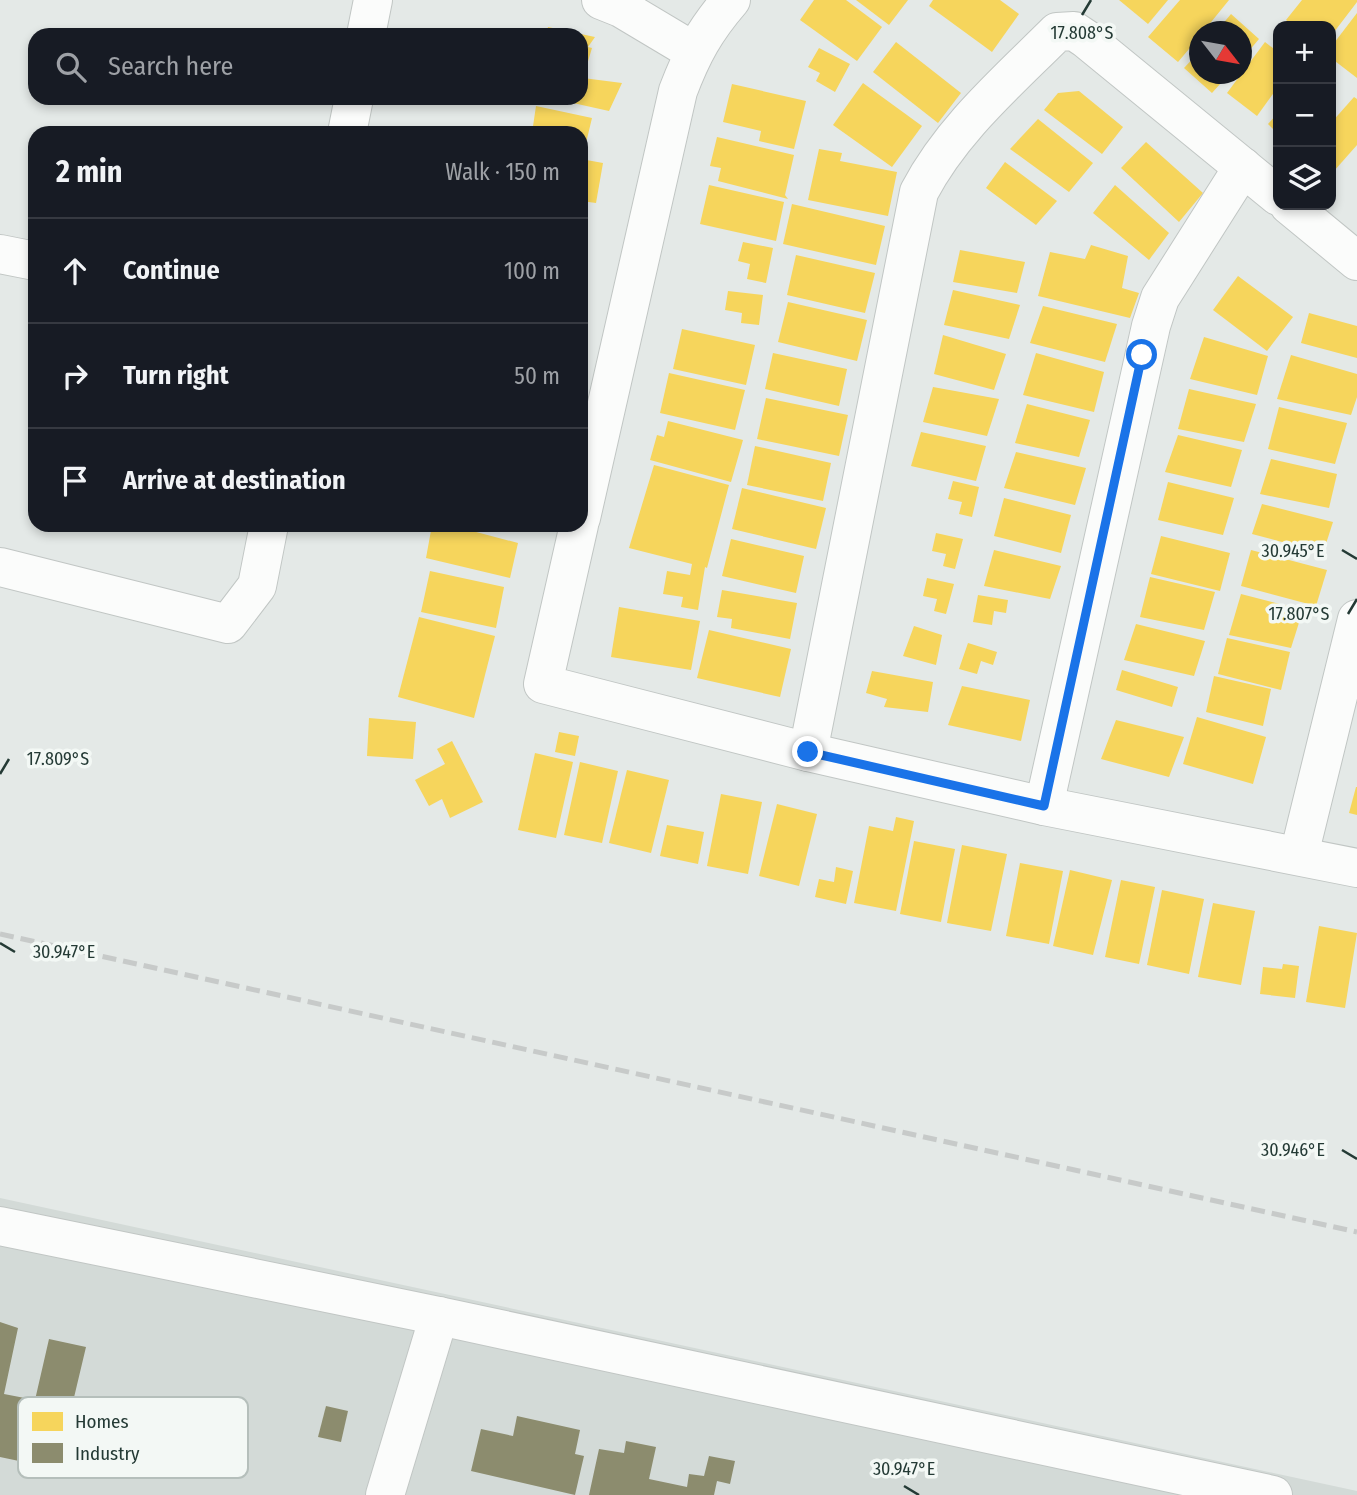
<!DOCTYPE html>
<meta charset="utf-8">
<style>
:root{--surface:#171b24;--page:#20242c;--text:#f1f3f6;--muted:#9ea1a6;--line:#363941}
body{margin:0;font-family:"Fira Sans Condensed",sans-serif;background:var(--page);color:var(--text)}
.controls{position:absolute;right:21px;top:21px;display:grid;overflow:hidden;border-radius:14px;box-shadow:0 4px 10px #0003}
.controls button{width:63px;height:63px;display:grid;place-items:center;padding:0;border:0;border-bottom:2px solid var(--line);background:var(--surface);color:var(--text);font:35px sans-serif}
.compass{position:absolute;left:1189px;top:21px;width:63px;height:63px;border-radius:50%;background:var(--surface);box-shadow:0 4px 10px #0003;rotate:121deg}
.stop{position:absolute;width:21px;height:21px;margin:-16px;border:5px solid #1a73e8;border-radius:50%;background:#fff}
.stop.end{background:#1a73e8;border-color:#fff;box-shadow:0 2px 7px #0008}
.list{margin:0;padding:0;list-style:none}
h2{display:flex;justify-content:space-between;align-items:center;height:91px;margin:0;padding:0 28px;font-size:30px}
h2 small{font-size:23px;font-weight:400;color:var(--muted)}
.list li{display:grid;grid-template-columns:46px 1fr auto;gap:21px;align-items:center;box-sizing:border-box;height:105px;padding:0 28px;border-top:2px solid var(--line)}
.list b{display:block;font-size:26px;white-space:nowrap}
.list em{font-size:23px;font-style:normal;color:var(--muted)}
.icon{flex:none;width:38px;height:38px;fill:none;stroke:currentColor;stroke-width:2;stroke-linecap:round;stroke-linejoin:round}
.map{position:relative;flex:none;width:1357px;height:1495px;overflow:hidden}
.search{position:absolute;background:var(--surface);box-shadow:0 4px 10px #0003;left:28px;top:28px;width:560px;height:77px;display:flex;align-items:center;gap:18px;box-sizing:border-box;padding:0 24px;border-radius:21px;color:var(--muted);font-size:26px}
.panel{position:absolute;background:var(--surface);box-shadow:0 4px 10px #0003;left:28px;top:126px;width:560px;height:406px;border-radius:21px}
.map>svg:first-child{display:block}
.built{fill:#d3dad7}
.homes{fill:#f6d55c}
.industry{fill:#8c8c6e}
.lines{fill:none;stroke-linecap:round;stroke-linejoin:round}
.minor-casing{stroke:#c1c6c4;stroke-width:40}
.minor{stroke:#fbfcfb;stroke-width:38}
.rail{stroke:#c7cac9;stroke-width:5;stroke-dasharray:14 7;stroke-linecap:butt}
.route{stroke:#1a73e8;stroke-width:9}
.ticks{fill:none;stroke:#243a35;stroke-width:2.5}
.key{fill:#f3f8f5;stroke:#b5bfbb;stroke-width:2}
.key-label{font-size:19px;fill:#243a35}
.ticks-label{font-size:18px;text-anchor:middle;fill:#243a35;stroke:#f3f8f5;stroke-width:7;stroke-linejoin:round;paint-order:stroke}
</style>
<div class="map">
<svg width="1357" height="1495" viewBox="0 0 1357 1495">
<rect width="100%" height="100%" fill="#e4e9e7"/>
<polygon class="built" points="0,1198 1357,1491 1357,1495 0,1495"/>
<g class="homes">
<polygon points="814,0 846,0 882,27 857,61 800,20"/>
<polygon points="856,0 908,0 889,25"/>
<polygon points="933,0 1000,0 1019,14 992,52 929,6"/>
<polygon points="1119,0 1168,0 1148,24"/>
<polygon points="1180,0 1229,0 1203,32 1200,32 1200,36 1178,62 1148,37"/>
<polygon points="1302,0 1357,0 1357,2 1331,36 1331,26 1294,26 1286,20"/>
<polygon points="1357,13 1357,78 1331,58 1331,47"/>
<polygon points="1231,14 1259,39 1242,59 1242,32 1216,32"/>
<polygon points="548,27 595,37 588,47 592,48 583,78 622,83 609,111 555,99 581,98 581,35 546,35"/>
<polygon points="896,42 961,93 938,123 873,72"/>
<polygon points="1265,42 1278,52 1278,87 1257,116 1227,93"/>
<polygon points="819,48 850,64 835,92 816,81 820,73 808,67"/>
<polygon points="1200,51 1200,74 1229,74 1212,93 1184,68"/>
<polygon points="863,83 922,126 892,167 833,125"/>
<polygon points="732,84 806,101 794,149 759,141 761,131 723,122"/>
<polygon points="1079,91 1123,127 1102,154 1044,110 1058,93"/>
<polygon points="1354,97 1357,99 1357,145 1334,171 1331,167 1331,123"/>
<polygon points="536,106 592,118 586,143 581,142 581,133 532,133"/>
<polygon points="1278,113 1278,134 1268,124"/>
<polygon points="1038,119 1093,163 1069,192 1010,149"/>
<polygon points="717,137 794,155 785,195 788,199 718,181 721,168 710,166"/>
<polygon points="1146,142 1203,193 1179,222 1121,168"/>
<polygon points="819,149 842,153 840,161 897,172 888,216 808,200"/>
<polygon points="581,159 603,163 596,203 581,201"/>
<polygon points="1005,162 1057,201 1036,225 986,188"/>
<polygon points="709,185 784,202 776,241 700,224"/>
<polygon points="1115,185 1169,233 1149,260 1093,213"/>
<polygon points="792,204 885,226 876,265 783,244"/>
<polygon points="743,242 773,248 766,283 747,279 750,264 738,261"/>
<polygon points="1091,245 1128,256 1122,288 1139,293 1130,318 1038,296 1050,252 1085,259"/>
<polygon points="960,250 1025,262 1017,293 953,282"/>
<polygon points="796,255 875,273 865,313 787,295"/>
<polygon points="1238,276 1293,317 1267,351 1213,310"/>
<polygon points="953,290 1020,305 1009,339 944,325"/>
<polygon points="728,291 763,295 759,325 741,323 742,313 725,310"/>
<polygon points="788,302 867,320 857,361 778,342"/>
<polygon points="1043,306 1117,324 1105,362 1030,343"/>
<polygon points="1309,313 1357,326 1357,358 1301,343"/>
<polygon points="682,329 755,345 746,385 673,369"/>
<polygon points="943,335 1006,354 994,390 934,374"/>
<polygon points="1204,337 1268,356 1257,395 1190,379"/>
<polygon points="773,353 847,369 839,406 765,389"/>
<polygon points="1036,353 1104,372 1094,412 1023,395"/>
<polygon points="1291,355 1357,374 1357,397 1351,415 1277,399"/>
<polygon points="669,373 745,390 735,430 660,413"/>
<polygon points="933,387 999,399 987,436 923,422"/>
<polygon points="1189,389 1256,404 1244,442 1178,429"/>
<polygon points="766,398 848,415 839,456 757,439"/>
<polygon points="1027,404 1090,420 1079,457 1015,443"/>
<polygon points="1279,407 1347,423 1335,464 1268,449"/>
<polygon points="668,421 743,440 731,482 650,460 657,435 664,437"/>
<polygon points="921,432 986,446 976,481 911,466"/>
<polygon points="1178,435 1242,450 1231,487 1165,472"/>
<polygon points="755,446 831,463 823,501 747,485"/>
<polygon points="1016,452 1086,468 1075,505 1004,488"/>
<polygon points="1271,459 1337,474 1329,508 1260,494"/>
<polygon points="654,465 729,485 707,568 705,567 698,610 681,607 683,597 663,594 667,571 690,575 692,564 629,548"/>
<polygon points="953,481 979,487 972,517 959,514 962,502 948,499"/>
<polygon points="1168,482 1234,498 1223,535 1158,520"/>
<polygon points="742,488 826,508 816,549 732,529"/>
<polygon points="1004,498 1071,515 1061,553 994,536"/>
<polygon points="1262,504 1333,522 1323,553 1252,534"/>
<polygon points="432,525 450,525 518,543 510,578 426,558"/>
<polygon points="936,533 963,539 955,569 943,566 946,554 932,551"/>
<polygon points="1161,536 1230,553 1220,591 1151,574"/>
<polygon points="731,539 804,556 796,593 722,576"/>
<polygon points="994,550 1061,566 1050,599 984,586"/>
<polygon points="1251,550 1327,570 1316,606 1241,586"/>
<polygon points="430,571 504,587 496,628 421,612"/>
<polygon points="1150,577 1215,592 1204,630 1140,617"/>
<polygon points="927,578 954,584 946,614 934,611 937,599 923,596"/>
<polygon points="722,590 797,603 790,639 731,628 732,619 717,617"/>
<polygon points="1241,594 1303,610 1291,648 1229,635"/>
<polygon points="978,595 1008,600 1006,613 994,611 992,625 973,622"/>
<polygon points="619,607 700,621 691,670 611,657"/>
<polygon points="419,617 495,636 474,718 398,697"/>
<polygon points="1136,624 1205,641 1194,676 1124,660"/>
<polygon points="914,626 942,635 936,665 903,656"/>
<polygon points="709,630 791,649 780,697 697,678"/>
<polygon points="1227,638 1290,652 1281,690 1218,674"/>
<polygon points="968,643 997,652 993,665 981,661 977,674 959,669"/>
<polygon points="1122,670 1178,687 1172,707 1116,690"/>
<polygon points="872,671 933,682 928,712 884,707 887,699 866,693"/>
<polygon points="1214,676 1271,689 1263,726 1206,712"/>
<polygon points="962,686 1030,700 1021,741 948,725"/>
<polygon points="1197,717 1266,737 1253,784 1183,764"/>
<polygon points="369,718 416,722 413,759 367,756"/>
<polygon points="1116,720 1184,737 1169,777 1101,759"/>
<polygon points="559,732 579,736 575,756 555,752"/>
<polygon points="452,741 483,802 450,818 442,799 429,806 415,780 445,764 437,749"/>
<polygon points="535,753 573,762 556,838 518,830"/>
<polygon points="580,762 618,771 602,843 564,835"/>
<polygon points="627,770 669,780 651,853 609,843"/>
<polygon points="1356,787 1357,787 1357,815 1349,813"/>
<polygon points="721,794 762,802 748,874 707,866"/>
<polygon points="777,804 817,814 799,886 759,876"/>
<polygon points="896,817 914,821 896,911 854,903 869,826 893,831"/>
<polygon points="667,825 704,832 698,864 660,856"/>
<polygon points="914,841 955,849 941,922 900,914"/>
<polygon points="962,845 1007,854 991,931 947,923"/>
<polygon points="1020,863 1063,871 1049,944 1006,936"/>
<polygon points="836,867 853,871 846,904 815,897 819,879 834,882"/>
<polygon points="1070,870 1112,880 1093,955 1053,946"/>
<polygon points="1121,880 1155,887 1139,964 1105,957"/>
<polygon points="1162,890 1204,899 1189,974 1147,965"/>
<polygon points="1213,903 1255,911 1241,985 1198,977"/>
<polygon points="1319,926 1357,933 1345,1008 1306,1002"/>
<polygon points="1283,964 1299,966 1295,998 1260,994 1263,967 1282,969"/>
</g>
<g class="industry">
<polygon points="0,1322 18,1328 4,1394 35,1400 49,1339 86,1347 57,1469 0,1457"/>
<polygon points="326,1406 348,1411 341,1442 318,1437"/>
<polygon points="517,1416 580,1430 575,1454 584,1456 575,1495 471,1471 481,1429 513,1436"/>
<polygon points="626,1441 656,1447 649,1479 687,1487 689,1474 704,1476 709,1456 735,1461 730,1484 717,1481 714,1495 589,1495 599,1449 624,1453"/>
</g>
<g class="lines">
<g class="minor-casing">
<g id="minor">
<polyline points="601,0 621,8 693,51"/>
<polyline points="366,35 373,0"/>
<polyline points="347,133 354,98"/>
<polyline points="1289,205 1357,261"/>
<polyline points="0,254 35,261"/>
<path d="M581 518 678 91C692 54 705 30 731 0"/>
<polyline points="579,525 543,684 808,752 1044,806 1357,868"/>
<polyline points="0,567 228,624 257,586 269,525"/>
<path d="M808 752 919 192C952 129 1007 82 1057 32L1074 31 1086 39 1278 196"/>
<polyline points="1044,806 1151,326 1160,298 1243,167"/>
<polyline points="1299,855 1357,619"/>
<polyline points="0,1226 439,1316 1273,1495"/>
<polyline points="385,1495 439,1316"/>
</g>
</g>
<use href="#minor" class="minor"/>
<polyline class="rail" points="0,934 1357,1232"/>
</g>
<g class="lines">
<polyline class="route" points="808,752 1044,806 1142,355"/>
</g>
<path class="ticks" d="M1082 15 1091 0M1342 550 1357 559M1348 614 1357 599M0 774 9 759M0 943 15 952M1342 1150 1357 1159M904 1486 919 1495"/>
<rect x="18" y="1397" width="230" height="81" rx="10" class="key"/>
<rect x="32" y="1412" width="31" height="19" fill="#f6d55c"/>
<rect x="32" y="1443" width="31" height="20" fill="#8c8c6e"/>
<g class="key-label">
<text x="75" y="1428">Homes</text>
<text x="75" y="1460">Industry</text>
</g>
<g class="ticks-label">
<text x="1082" y="39">17.808°S</text>
<text x="1293" y="557">30.945°E</text>
<text x="1299" y="620">17.807°S</text>
<text x="58" y="765">17.809°S</text>
<text x="64" y="958">30.947°E</text>
<text x="1293" y="1156">30.946°E</text>
<text x="904" y="1475">30.947°E</text>
</g>
</svg>
<div class="controls">
<button>+</button>
<button>−</button>
<button><svg class="icon" aria-label="layers" viewBox="0 0 24 24"><path d="M12 4l9 5-9 5-9-5zM3 14l9 5 9-5"/></svg></button>
</div>
<svg class="compass" viewBox="-18 -18 36 36"><path d="M0-13l5 13h-10z" fill="#e53935"/><path d="M0 13l5-13h-10z" fill="#9ea1a6"/></svg>
<div class="stop" style="left:1142px;top:355px"></div>
<div class="stop end" style="left:808px;top:752px"></div>
<div class="search"><svg class="icon" aria-label="search" viewBox="0 0 24 24"><circle cx="10" cy="10" r="6"/><path d="M15 15l6 6"/></svg>Search here</div>
<section class="panel">
<h2>2 min<small>Walk · 150 m</small></h2>
<ul class="list">
<li><svg class="icon" aria-label="ahead" viewBox="0 0 24 24"><path d="M12 20V5M6 11l6-6 6 6"/></svg><div><b>Continue</b></div><em>100 m</em></li>
<li><svg class="icon" aria-label="right" viewBox="0 0 24 24"><path d="M7 20v-9h11M14 6l5 5-5 5"/></svg><div><b>Turn right</b></div><em>50 m</em></li>
<li><svg class="icon" aria-label="arrive" viewBox="0 0 24 24"><path d="M6 21V4h12l-3 4 3 4H6"/></svg><div><b>Arrive at destination</b></div></li>
</ul>
</section>
</div>
